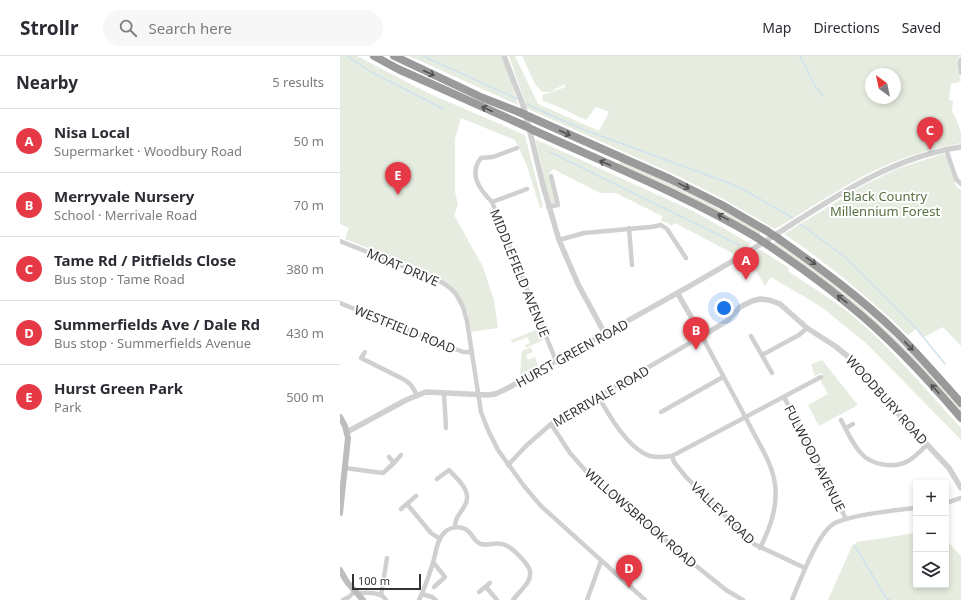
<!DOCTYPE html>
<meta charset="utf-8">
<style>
:root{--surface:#fff;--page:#f7f7f7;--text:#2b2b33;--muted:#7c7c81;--line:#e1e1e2;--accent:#e63946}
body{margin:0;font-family:"Noto Sans",sans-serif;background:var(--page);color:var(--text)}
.controls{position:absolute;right:12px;bottom:12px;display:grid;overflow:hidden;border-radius:4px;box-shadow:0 2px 6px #0003}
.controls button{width:36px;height:36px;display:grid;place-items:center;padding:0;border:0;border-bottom:1px solid var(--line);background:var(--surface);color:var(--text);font:20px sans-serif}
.compass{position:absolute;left:525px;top:12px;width:36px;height:36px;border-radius:50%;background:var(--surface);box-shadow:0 2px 6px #0003;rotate:327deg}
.scale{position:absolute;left:12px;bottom:10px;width:69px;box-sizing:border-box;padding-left:4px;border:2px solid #333;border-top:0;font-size:11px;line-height:14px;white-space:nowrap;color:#333;-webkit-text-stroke:3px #fff;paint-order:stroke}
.you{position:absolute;left:384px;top:252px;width:14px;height:14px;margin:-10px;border:3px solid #fff;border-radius:50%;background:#1a73e8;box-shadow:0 0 0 6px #1a73e833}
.badge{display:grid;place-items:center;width:26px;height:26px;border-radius:50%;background:var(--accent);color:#fff;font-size:13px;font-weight:700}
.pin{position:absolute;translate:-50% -33px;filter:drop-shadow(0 1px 2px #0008)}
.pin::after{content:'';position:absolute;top:21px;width:14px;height:12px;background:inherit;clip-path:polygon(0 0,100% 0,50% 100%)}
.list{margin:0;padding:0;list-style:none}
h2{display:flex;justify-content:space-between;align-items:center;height:52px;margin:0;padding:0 16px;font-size:17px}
h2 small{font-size:13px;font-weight:400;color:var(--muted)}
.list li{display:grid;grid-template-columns:26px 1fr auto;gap:12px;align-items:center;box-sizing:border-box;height:64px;padding:0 16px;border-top:1px solid var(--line)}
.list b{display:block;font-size:15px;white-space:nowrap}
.list p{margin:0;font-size:13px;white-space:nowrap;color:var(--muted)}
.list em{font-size:13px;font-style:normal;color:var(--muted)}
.icon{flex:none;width:22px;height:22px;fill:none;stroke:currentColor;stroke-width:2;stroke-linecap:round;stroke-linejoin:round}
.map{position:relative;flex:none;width:621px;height:544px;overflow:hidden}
header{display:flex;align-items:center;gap:24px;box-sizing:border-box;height:56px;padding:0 20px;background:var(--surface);border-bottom:1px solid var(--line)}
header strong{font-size:19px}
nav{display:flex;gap:22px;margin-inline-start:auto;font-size:14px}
.search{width:280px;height:36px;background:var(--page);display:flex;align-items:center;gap:10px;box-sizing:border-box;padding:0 14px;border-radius:22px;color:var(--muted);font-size:15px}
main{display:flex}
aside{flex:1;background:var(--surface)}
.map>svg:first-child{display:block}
.green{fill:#e6ecdf;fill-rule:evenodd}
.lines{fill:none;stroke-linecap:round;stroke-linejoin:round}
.stream{stroke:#cfe2ee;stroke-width:1.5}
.minor{stroke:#d0d0d0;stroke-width:4.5}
.tertiary{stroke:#d0d0d0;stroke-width:5.5}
.secondary{stroke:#bdbdbd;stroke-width:6}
.motorway{stroke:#9a9a9a;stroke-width:8}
.motorway-bridge{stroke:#9a9a9a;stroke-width:8}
.oneway{stroke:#525252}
.labels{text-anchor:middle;stroke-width:4;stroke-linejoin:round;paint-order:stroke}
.park-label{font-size:13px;fill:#56703f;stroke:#fff}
.street-label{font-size:13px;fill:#333;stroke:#fff}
</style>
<header>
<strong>Strollr</strong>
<div class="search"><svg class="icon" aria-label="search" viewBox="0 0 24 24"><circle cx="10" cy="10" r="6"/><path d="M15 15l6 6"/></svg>Search here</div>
<nav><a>Map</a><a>Directions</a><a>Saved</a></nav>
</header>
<main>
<aside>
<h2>Nearby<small>5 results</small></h2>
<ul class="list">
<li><span class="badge">A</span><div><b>Nisa Local</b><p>Supermarket · Woodbury Road</p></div><em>50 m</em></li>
<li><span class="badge">B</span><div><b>Merryvale Nursery</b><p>School · Merrivale Road</p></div><em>70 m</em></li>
<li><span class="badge">C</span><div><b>Tame Rd / Pitfields Close</b><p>Bus stop · Tame Road</p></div><em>380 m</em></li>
<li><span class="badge">D</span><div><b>Summerfields Ave / Dale Rd</b><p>Bus stop · Summerfields Avenue</p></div><em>430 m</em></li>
<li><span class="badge">E</span><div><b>Hurst Green Park</b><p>Park</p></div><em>500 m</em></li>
</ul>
</aside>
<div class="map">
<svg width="621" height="544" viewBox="0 0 621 544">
<rect width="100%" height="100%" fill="#fff"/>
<g class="green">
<polygon points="0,0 17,0 88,37 185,79 201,142 203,151 200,152 187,110 175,84 121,62 115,83 115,136 118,149 114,159 143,211 154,244 158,272 131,276 128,258 124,250 105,226 90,218 33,196 30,193 5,183 9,172 0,168"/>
<polygon points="69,0 161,0 171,24 178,49"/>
<path d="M169 0H175L198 48 259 75 269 56 256 51 246 64 219 51 203 45 202 42 203 39 223 32 225 31V28L210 36H202L195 28 182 0H619C617 10 618 16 621 25L617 27H611L609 44 613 45 612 56 614 58 621 76V87C599 91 577 97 556 105 513 122 475 150 435 173L385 144 340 121 186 52V49ZM531 18H555V42H531Z"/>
<polygon points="195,83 353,155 411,188 396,199 335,167 331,170 328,167 321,165 322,160 276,137 260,137 213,113 208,118 216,147 210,149 200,103"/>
<path d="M603 98 606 99 616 130 621 134V290L603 271 584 281 577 272 568 279C529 242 489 208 444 178L524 129 559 112Z"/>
<path d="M280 105C328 126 375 149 421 176L419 179 347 139 279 108Z"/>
<path d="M436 185C507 235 565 286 621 352V356C595 325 567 295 537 268 505 238 469 213 433 188Z"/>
<path d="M419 193 449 212 448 215C469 230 493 243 513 260 553 294 586 334 621 372V384L526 287 480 250 431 221 425 230 415 213 407 209 406 203Z"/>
<polygon points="198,273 203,284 186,292 185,289 190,287 187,281 172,287 171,284"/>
<polygon points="191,291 193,296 186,299 188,304 195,301 198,309 180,319 182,295"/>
<polygon points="482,304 518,349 479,370 468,349 488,338 481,325 483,319 481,317 475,320 471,308"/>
<polygon points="576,477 576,529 606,529 606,484 621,500 621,544 488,544 512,490 517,486"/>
</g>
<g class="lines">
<g class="stream">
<polyline points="7,0 31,16 104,53"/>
<polyline points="83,0 177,43"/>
<polyline points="460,0 475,30 483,40"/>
<polyline points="186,48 242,73 386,126 404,134 453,162"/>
<polyline points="210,96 399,189"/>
<polyline points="460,168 504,200 576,272 605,308"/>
<polyline points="515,490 546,542 550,544"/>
</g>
<g class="minor">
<polyline points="621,3 620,8 621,17"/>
<path d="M177 92 153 101 141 102C128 118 140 134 152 146L216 305"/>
<polyline points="606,93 616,123 621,128"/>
<polyline points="152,146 187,133"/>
<polyline points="208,151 218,149 211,120"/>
<polyline points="289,172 292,209"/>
<polyline points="219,184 244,177 311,171 321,169 327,173 346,202"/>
<polyline points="0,185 90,221 103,227 110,232 116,238 123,251 127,265 141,356 148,374 158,394 184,430 201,450 305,544"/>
<polyline points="0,247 123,296 131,296"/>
<polyline points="411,280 432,317"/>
<polyline points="25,296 21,302 65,324 71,329 77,339"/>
<polyline points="422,299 459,279 467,272"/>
<polyline points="104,337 106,372"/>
<path d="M258 340C269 359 288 393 310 400 318 402 324 401 332 400L481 321"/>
<polyline points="444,341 506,463"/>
<polyline points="321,356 383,321"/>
<path d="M501 364C507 375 512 387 520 396 530 409 554 413 568 405 575 401 581 394 587 389"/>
<polyline points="211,368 230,397 252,422 360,513 386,534 403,544"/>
<polyline points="506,372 513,368"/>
<polyline points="332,400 334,406 346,421 414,488 465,512"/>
<polyline points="49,401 54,407"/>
<path d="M168 409 187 389 211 368 362 280C378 311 395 341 411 372 420 390 432 407 435 428 438 451 430 472 420 492"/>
<polyline points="5,412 43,417 54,407 61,399"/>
<path d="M97 423 109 414C118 424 134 436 124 451 119 459 115 462 115 471"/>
<polyline points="606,447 621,442"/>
<polyline points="67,448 91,477 100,483"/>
<polyline points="61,453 76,440"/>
<polyline points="93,506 105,521 94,531"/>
<polyline points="146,531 157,544"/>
<polyline points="139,536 150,527"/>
<path d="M17 537C26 537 41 535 46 544"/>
<polyline points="82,538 92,541 96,544"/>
<polyline points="41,539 47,502"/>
<polyline points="3,544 9,541 15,535"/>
<path d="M79 544C85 532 89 519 93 507 96 496 97 483 105 476 111 470 122 470 128 475 133 479 134 486 141 488 148 490 155 486 162 488 170 489 188 507 190 515 192 527 179 535 173 544"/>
<polyline points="247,544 261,505"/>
<path d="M452 544C460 525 476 481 492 469 504 459 558 454 576 452"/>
</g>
<g class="tertiary">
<polyline points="164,0 184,52 204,133 219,184 238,228 265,278"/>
<polyline points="338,238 362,280 387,265 400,251 412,245 420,243 429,244 440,248 467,272 495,290 517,308 540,338 609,412 621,432"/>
<path d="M7 376 66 344 86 336 148 339 155 338 164 334C188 322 212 307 235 294 293 262 350 231 406 197 475 156 539 103 621 91"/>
</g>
<g class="secondary">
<polyline points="0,361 5,370 8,382 0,457"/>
<polyline points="0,514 7,526 23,544"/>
</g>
<g class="motorway">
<polyline points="34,0 58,13 183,69"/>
<polyline points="54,0 143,42 179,56"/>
<polyline points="190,61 330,123 382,149 427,175"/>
<path d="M193 74C268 108 345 139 416 181"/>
<path d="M439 183C480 212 521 242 557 277 580 300 600 323 621 347"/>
<path d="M428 189C456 208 483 227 509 249 550 282 587 322 621 362"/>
</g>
<g class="motorway-bridge">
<polyline points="179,56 190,61"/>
<polyline points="183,69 193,74"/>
<polyline points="427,175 439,183"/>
<polyline points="416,181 428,189"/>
</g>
</g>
<defs><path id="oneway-shaft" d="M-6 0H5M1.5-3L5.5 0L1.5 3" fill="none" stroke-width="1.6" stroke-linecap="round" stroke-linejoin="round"/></defs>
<g class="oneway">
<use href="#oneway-shaft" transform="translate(89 17) rotate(25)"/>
<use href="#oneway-shaft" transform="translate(147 53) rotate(-155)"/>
<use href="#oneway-shaft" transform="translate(225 77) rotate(24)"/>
<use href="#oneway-shaft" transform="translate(265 107) rotate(-157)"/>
<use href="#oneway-shaft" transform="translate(344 130) rotate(26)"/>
<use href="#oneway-shaft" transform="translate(383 161) rotate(-151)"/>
<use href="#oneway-shaft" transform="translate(471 205) rotate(36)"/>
<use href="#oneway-shaft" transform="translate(502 243) rotate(-142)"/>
<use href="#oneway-shaft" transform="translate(569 290) rotate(46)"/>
<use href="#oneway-shaft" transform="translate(595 333) rotate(-132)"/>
</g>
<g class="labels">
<g class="park-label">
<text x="545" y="145">Black Country<tspan x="545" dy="15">Millennium Forest</tspan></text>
</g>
<g class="street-label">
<text transform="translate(63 211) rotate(23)" y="5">MOAT DRIVE</text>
<text transform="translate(180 217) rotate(68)" y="5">MIDDLEFIELD AVENUE</text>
<text transform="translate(65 273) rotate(22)" y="5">WESTFIELD ROAD</text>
<text transform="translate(232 297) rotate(-29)" y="5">HURST GREEN ROAD</text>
<text transform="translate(261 340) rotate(-30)" y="5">MERRIVALE ROAD</text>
<text transform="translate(547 344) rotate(48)" y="5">WOODBURY ROAD</text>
<text transform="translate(475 402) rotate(63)" y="5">FULWOOD AVENUE</text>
<text transform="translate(383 457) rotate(44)" y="5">VALLEY ROAD</text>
<text transform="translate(301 462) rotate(41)" y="5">WILLOWSBROOK ROAD</text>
</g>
</g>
</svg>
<div class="controls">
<button>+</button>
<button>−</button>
<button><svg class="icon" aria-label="layers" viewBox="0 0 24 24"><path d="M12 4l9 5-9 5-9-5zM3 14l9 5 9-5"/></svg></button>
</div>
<svg class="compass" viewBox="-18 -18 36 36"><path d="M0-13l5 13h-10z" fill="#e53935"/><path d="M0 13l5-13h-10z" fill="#7c7c81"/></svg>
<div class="scale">100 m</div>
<div class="you"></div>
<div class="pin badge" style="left:406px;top:224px">A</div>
<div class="pin badge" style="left:356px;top:294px">B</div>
<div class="pin badge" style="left:590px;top:94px">C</div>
<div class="pin badge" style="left:289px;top:532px">D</div>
<div class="pin badge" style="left:58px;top:139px">E</div>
</div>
</main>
